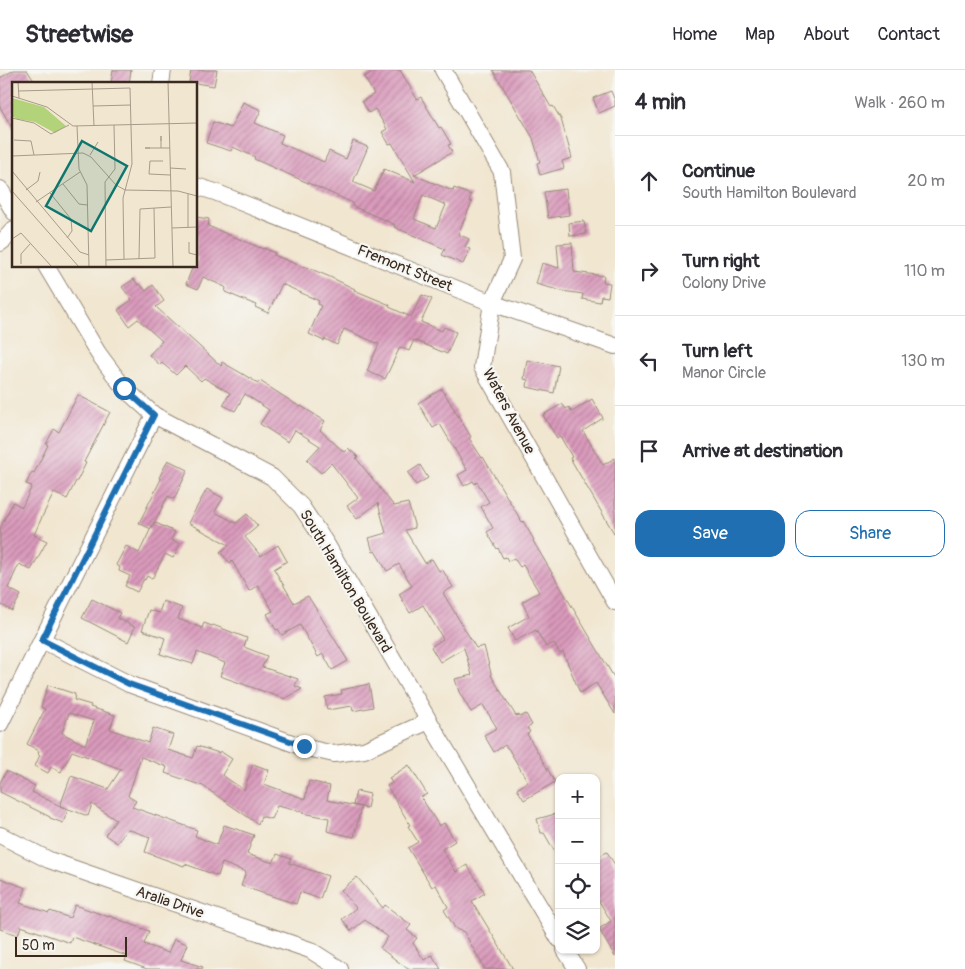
<!DOCTYPE html>
<meta charset="utf-8">
<style>
:root{--surface:#fff;--page:#f2f2f3;--text:#2b2b33;--muted:#7c7c81;--line:#e1e1e2;--accent:#1f6fb2}
body{margin:0;font-family:Pangolin,sans-serif;background:var(--page);color:var(--text)}
.controls{position:absolute;right:15px;bottom:15px;display:grid;overflow:hidden;border-radius:10px;box-shadow:0 1px 4px #0004}
.controls button{width:45px;height:45px;display:grid;place-items:center;padding:0;border:0;border-bottom:1px solid var(--line);background:var(--surface);color:var(--text);font:25px sans-serif}
.scale{position:absolute;left:15px;bottom:12px;width:112px;box-sizing:border-box;padding-left:5px;border:2px solid #3b2a1e;border-top:0;font-size:14px;line-height:18px;white-space:nowrap;color:#3b2a1e;-webkit-text-stroke:4px #f6f6f2;paint-order:stroke}
.stop{position:absolute;width:15px;height:15px;margin:-11px;border:4px solid #1f6fb2;border-radius:50%;background:#fff}
.stop.end{background:#1f6fb2;border-color:#fff;box-shadow:0 1px 5px #0008}
.list{margin:0;padding:0;list-style:none}
h2{display:flex;justify-content:space-between;align-items:center;height:65px;margin:0;padding:0 20px;font-size:21px}
h2 small{font-size:16px;font-weight:400;color:var(--muted)}
.list li{display:grid;grid-template-columns:32px 1fr auto;gap:15px;align-items:center;box-sizing:border-box;height:90px;padding:0 20px;border-top:1px solid var(--line)}
.list b{display:block;font-size:19px;white-space:nowrap}
.list p{margin:0;font-size:16px;white-space:nowrap;color:var(--muted)}
.list em{font-size:16px;font-style:normal;color:var(--muted)}
.actions{display:flex;gap:10px;padding:15px 20px}
.actions a{flex:1;padding:11px 0;border:1px solid var(--accent);border-radius:15px;text-align:center;font-size:18px;color:var(--accent)}
.actions .main{background:var(--accent);color:#fff}
.icon{flex:none;width:28px;height:28px;fill:none;stroke:currentColor;stroke-width:2;stroke-linecap:round;stroke-linejoin:round}
.map{position:relative;flex:none;width:615px;height:899px;overflow:hidden}
header{display:flex;align-items:center;gap:30px;box-sizing:border-box;height:70px;padding:0 25px;background:var(--surface);border-bottom:1px solid var(--line)}
header strong{font-size:24px}
nav{display:flex;gap:28px;margin-inline-start:auto;font-size:18px}
main{display:flex}
aside{flex:1;background:var(--surface)}
.map>svg:first-child{display:block}
.building{fill:url(#building-hatch);fill-rule:evenodd}
.lines{fill:none;stroke-linecap:round;stroke-linejoin:round}
.minor-casing{stroke:#968877;stroke-width:18}
.minor{stroke:#fff;stroke-width:16}
.route{stroke:#1f6fb2;stroke-width:6}
.labels{text-anchor:middle;stroke-width:4.5;stroke-linejoin:round;paint-order:stroke}
.street-label{font-size:15px;fill:#3b2a1e;stroke:#f6f6f2}
.inset-road{fill:none;stroke:#a89b89;stroke-width:1}
.view{fill:#0f766e;fill-opacity:0.15;stroke:#0f766e;stroke-width:2.5}
.inset-edge{fill:none;stroke:#3b2a1e;stroke-width:2.5}
</style>
<header>
<strong>Streetwise</strong>
<nav><a>Home</a><a>Map</a><a>About</a><a>Contact</a></nav>
</header>
<main>
<div class="map">
<svg width="615" height="899" viewBox="0 0 615 899">
<defs>
<pattern id="building-hatch" width="6" height="6" patternUnits="userSpaceOnUse" patternTransform="scale(1.25)"><rect width="6" height="6" fill="#da9abc"/><path d="M-1 1l2-2M0 6l6-6M5 7l2-2" fill="none" stroke="#b27e98"/></pattern>
</defs>
<rect width="100%" height="100%" fill="#f6f6f2"/>
<filter id="ink" filterUnits="userSpaceOnUse"><feTurbulence type="fractalNoise" baseFrequency=".02" numOctaves="2"/><feDisplacementMap in="SourceGraphic" scale="10" xChannelSelector="R" yChannelSelector="G"/><feConvolveMatrix kernelMatrix="1 2 1 2 8 2 1 2 1" color-interpolation-filters="sRGB"/></filter>
<filter id="wash" filterUnits="userSpaceOnUse"><feTurbulence type="fractalNoise" baseFrequency=".0096" numOctaves="4" result="noise"/><feDisplacementMap in="SourceGraphic" scale="20" xChannelSelector="R" yChannelSelector="G"/><feGaussianBlur stdDeviation="1.12" result="paint"/><feColorMatrix in="noise" values="0 0 0 0 0 0 0 0 0 0 0 0 0 0 0 0 0 1.4 0 .05"/><feComposite in="paint" operator="in"/></filter>
<g filter="url(#wash)">
<rect width="100%" height="100%" fill="#f1e6d0"/>
<g id="blocks">
<g class="building">
<polygon points="14,0 27,0 36,14 14,14 14,61 0,37 0,8"/>
<polygon points="113,0 131,0 129,14 111,14"/>
<polygon points="192,0 217,0 214,16 189,12 191,1 192,1"/>
<path d="M376 0H400L417 29 421 27 439 58 441 57 451 74 448 75 452 82 414 105 453 121 454 118 471 125 469 131 472 132 458 164 469 169 465 177 470 179 463 194 442 185 445 179 394 157 395 155 389 152 352 136 353 133 254 89 255 87 233 77 231 81 206 73 213 52 231 58 243 32 261 40 255 53 283 65 280 73 324 92 329 81 346 89 353 71 368 77 353 112 374 121 384 99 415 112 392 73 389 74 382 62 387 59 375 39 369 43 362 31 374 24 364 7ZM423 125 446 135 436 158 414 149Z"/>
<polygon points="493,0 529,0 551,37 553,36 561,49 572,88 562,91 564,98 540,105 537,93 540,92 533,68"/>
<polygon points="611,21 615,31 615,36 599,43 593,28"/>
<polygon points="566,119 569,145 548,148 544,122"/>
<polygon points="196,147 209,149 208,156 263,179 264,178 275,183 274,185 303,197 304,196 330,207 355,219 354,220 390,235 389,237 411,247 422,225 432,229 421,252 442,261 444,257 456,262 447,284 414,270 409,281 400,277 385,309 367,301 379,274 344,259 337,275 325,269 324,271 309,264 321,236 318,234 319,231 282,214 268,243 255,237 256,235 225,222 226,218 225,217 203,207 198,219 186,214 193,196 196,196 197,187 196,187"/>
<polygon points="584,151 586,164 570,166 569,153"/>
<polygon points="572,173 574,202 604,206 603,212 610,213 608,227 601,226 600,232 582,229 583,224 562,221 536,214 542,193 559,198 557,174"/>
<polygon points="134,209 138,215 140,214 146,221 153,215 164,231 156,237 221,296 222,292 258,313 260,311 300,337 301,336 325,351 320,360 344,382 348,378 358,387 356,388 394,436 408,433 415,458 405,460 425,493 432,489 439,501 442,499 453,517 443,523 476,578 484,576 492,607 516,646 519,645 520,647 526,644 532,655 527,658 530,662 527,664 555,712 524,730 517,719 528,712 508,678 507,678 505,675 494,682 484,665 497,658 483,635 471,642 459,622 455,609 472,605 464,578 440,592 431,577 443,569 423,535 410,543 399,524 412,516 399,494 387,501 375,481 373,482 369,468 386,463 378,433 357,449 347,436 358,428 331,393 321,403 307,390 320,376 295,360 288,372 260,354 269,340 245,324 235,341 223,335 230,323 204,308 201,311 185,296 176,305 162,293 160,295 149,285 162,271 138,249 129,256 118,240 132,230 122,217"/>
<polygon points="527,290 559,296 554,323 527,317 528,310 524,309"/>
<polygon points="442,319 471,367 469,368 482,388 483,387 522,452 523,451 534,470 533,471 615,609 615,644 596,613 580,623 563,582 560,584 554,573 546,577 536,560 515,571 508,558 529,546 522,532 539,522 523,495 520,497 514,488 508,491 506,487 503,488 498,478 497,479 487,462 493,458 481,437 489,432 477,412 475,414 473,411 464,416 458,405 467,400 461,390 440,354 433,358 418,333"/>
<polygon points="78,325 110,342 84,392 86,393 77,411 76,411 67,429 54,423 42,447 34,465 47,471 31,500 19,494 8,518 21,525 12,541 0,534 0,459 13,432 22,437 32,416 26,414 32,402 34,403 48,375 46,374 54,359 59,362"/>
<polygon points="592,329 603,348 583,361 603,395 615,388 615,465 570,388 572,387 560,366 557,368 543,345 562,334 566,339 569,337 572,342"/>
<polygon points="168,390 188,400 174,429 168,426 151,459 139,453 161,409 159,408"/>
<polygon points="420,395 428,408 416,415 408,403"/>
<polygon points="207,419 223,428 215,442 236,453 247,444 258,456 245,467 261,486 278,475 287,491 274,499 294,533 308,526 348,591 332,600 323,584 318,587 300,555 282,565 278,559 276,560 267,544 273,541 258,515 249,521 232,491 230,493 220,482 229,475 188,453"/>
<polygon points="154,452 175,462 171,470 180,474 173,488 165,484 152,509 147,506 145,510 144,509 137,522 125,516 130,506 119,501 120,497 116,495 126,476 139,483"/>
<polygon points="92,529 120,543 117,548 135,557 128,572 82,548"/>
<polygon points="163,531 182,538 178,549 202,558 204,553 212,556 213,555 247,568 244,577 267,586 262,597 298,609 295,616 302,619 285,629 220,606 225,593 197,582 193,594 160,584 165,568 142,560 149,540 159,543"/>
<polygon points="369,614 373,637 353,641 352,636 327,640 325,627 342,624 341,620"/>
<path d="M48 615 75 624 74 630 91 635 90 637 115 645 110 659 148 673 153 658 173 665 168 680 193 688 197 676 219 683 220 681 232 689 222 705 244 720 253 694 269 700 264 714 305 729 309 711 330 716 327 730 361 737 354 767 327 761 329 748 302 743 303 742 277 736 271 749 261 746 258 754 203 716 165 703 167 697 141 687 128 726 136 731 132 737 197 760 195 766 217 775 224 755 254 765 247 784 273 793 277 784 291 789 289 793 328 806 320 829 300 822 296 834 241 816 246 802 222 793 218 806 185 794 184 796 164 789 145 782 150 767 127 759 117 773 105 765 116 750 92 734 88 746 60 736 71 706 108 719 121 699 72 681 61 702 51 697 48 703 35 696 40 685 38 683 39 681 27 674 45 639 41 637ZM69 643 94 651 85 675 62 663Z"/>
<polygon points="409,695 427,724 421,727 439,756 444,753 455,771 442,779 456,802 467,795 485,823 472,831 513,899 485,899 464,862 458,860 455,858 444,840 448,837 436,815 432,817 408,778 418,772 408,756 410,755 387,716 392,713 389,708"/>
<polygon points="6,701 35,716 32,722 68,740 63,753 50,748 50,747 0,722 0,713"/>
<polygon points="356,721 370,724 367,738 353,735"/>
<polygon points="559,743 559,789 544,763 541,763 537,749"/>
<polygon points="607,782 615,795 615,887 599,859 611,851 596,826 596,788"/>
<polygon points="357,807 383,838 385,835 411,855 407,860 417,868 413,873 424,890 432,885 441,899 408,899 380,878 388,867 365,850 351,861 342,849 356,838 341,820"/>
<polygon points="0,808 26,818 20,833 49,843 50,841 70,848 75,835 109,847 109,846 149,861 144,874 168,883 174,869 187,874 181,890 203,897 202,899 147,899 125,891 127,886 72,867 70,873 21,856 18,865 0,859"/>
</g>
</g>
</g>
<g filter="url(#ink)">
<use href="#blocks" fill-opacity="0" stroke="#968877" stroke-width="1"/>
<g class="lines">
<g class="minor-casing">
<g id="minor">
<polyline points="443,0 502,102 512,189 492,233 482,297 615,532"/>
<polyline points="161,14 163,0"/>
<polyline points="196,116 215,122 492,233 615,276"/>
<polyline points="0,119 14,142"/>
<polyline points="0,173 4,170 14,159"/>
<polyline points="46,196 98,283 124,318 154,345 272,407 301,436 327,475 429,651 559,869"/>
<polyline points="42,570 129,614 303,677 334,684 364,680 429,651"/>
<polyline points="0,654 154,345"/>
<polyline points="0,765 49,790 310,880 340,899"/>
<polyline points="565,880 577,899"/>
</g>
</g>
<use href="#minor" class="minor"/>
</g>
</g>
<g class="lines" filter="url(#ink)">
<polyline class="route" points="124,318 154,345 42,570 129,614 304,676"/>
</g>
<g class="labels">
<g class="street-label">
<text transform="translate(405 198) rotate(22)" y="5">Fremont Street</text>
<text transform="translate(509 341) rotate(62)" y="5">Waters Avenue</text>
<text transform="translate(346 511) rotate(59)" y="5">South Hamilton Boulevard</text>
<text transform="translate(170 832) rotate(19)" y="5">Aralia Drive</text>
</g>
</g>
<g transform="translate(12 12)">
<rect width="185" height="185" fill="#f1e6d0"/>
<path d="M0 16 32 25 54 44 43 51 23 40 5 37 0 34Z" fill="#b3d37b"/>
<path class="inset-road" d="M6 0 7 16M80 0 82 44M156 0 161 185M6 9 118 6 120 82 111 116 112 177M0 14 35 25 61 44 185 41M81 24 119 23M0 36 22 41 39 52 57 43M65 44 67 87 75 103 77 185M2 58 19 59 22 73M149 59V54V66M138 66H133H158M78 73 86 60M0 74 71 71 79 75 104 103 113 108 166 109 185 114M151 79H138L137 92 158 93M158 86 174 87M0 89 68 170 77 173M51 102 67 122 75 123M14 108 26 99 28 90M0 109 67 185M38 111 59 137 60 149 55 156M24 120 68 90M160 146 185 145M176 146V112M0 157 9 151 40 185M177 160V171L185 173M127 177 128 127 159 125M94 178 143 176 142 126M9 182V172L18 162M94 185 93 100 103 87 102 43"/>
<path class="view" d="M70 59 115 84 79 149 34 124Z"/>
<rect width="185" height="185" class="inset-edge"/>
</g>
</svg>
<div class="controls">
<button>+</button>
<button>−</button>
<button><svg class="icon" aria-label="locate" viewBox="0 0 24 24"><circle cx="12" cy="12" r="6"/><path d="M12 2v4M12 18v4M2 12h4M18 12h4"/></svg></button>
<button><svg class="icon" aria-label="layers" viewBox="0 0 24 24"><path d="M12 4l9 5-9 5-9-5zM3 14l9 5 9-5"/></svg></button>
</div>
<div class="scale">50 m</div>
<div class="stop" style="left:124px;top:318px"></div>
<div class="stop end" style="left:304px;top:676px"></div>
</div>
<aside>
<h2>4 min<small>Walk · 260 m</small></h2>
<ul class="list">
<li><svg class="icon" aria-label="ahead" viewBox="0 0 24 24"><path d="M12 20V5M6 11l6-6 6 6"/></svg><div><b>Continue</b><p>South Hamilton Boulevard</p></div><em>20 m</em></li>
<li><svg class="icon" aria-label="right" viewBox="0 0 24 24"><path d="M7 20v-9h11M14 6l5 5-5 5"/></svg><div><b>Turn right</b><p>Colony Drive</p></div><em>110 m</em></li>
<li><svg class="icon" aria-label="left" viewBox="0 0 24 24"><path d="M17 20v-9H6M10 6l-5 5 5 5"/></svg><div><b>Turn left</b><p>Manor Circle</p></div><em>130 m</em></li>
<li><svg class="icon" aria-label="arrive" viewBox="0 0 24 24"><path d="M6 21V4h12l-3 4 3 4H6"/></svg><div><b>Arrive at destination</b></div></li>
</ul>
<div class="actions"><a class="main">Save</a><a>Share</a></div>
</aside>
</main>
